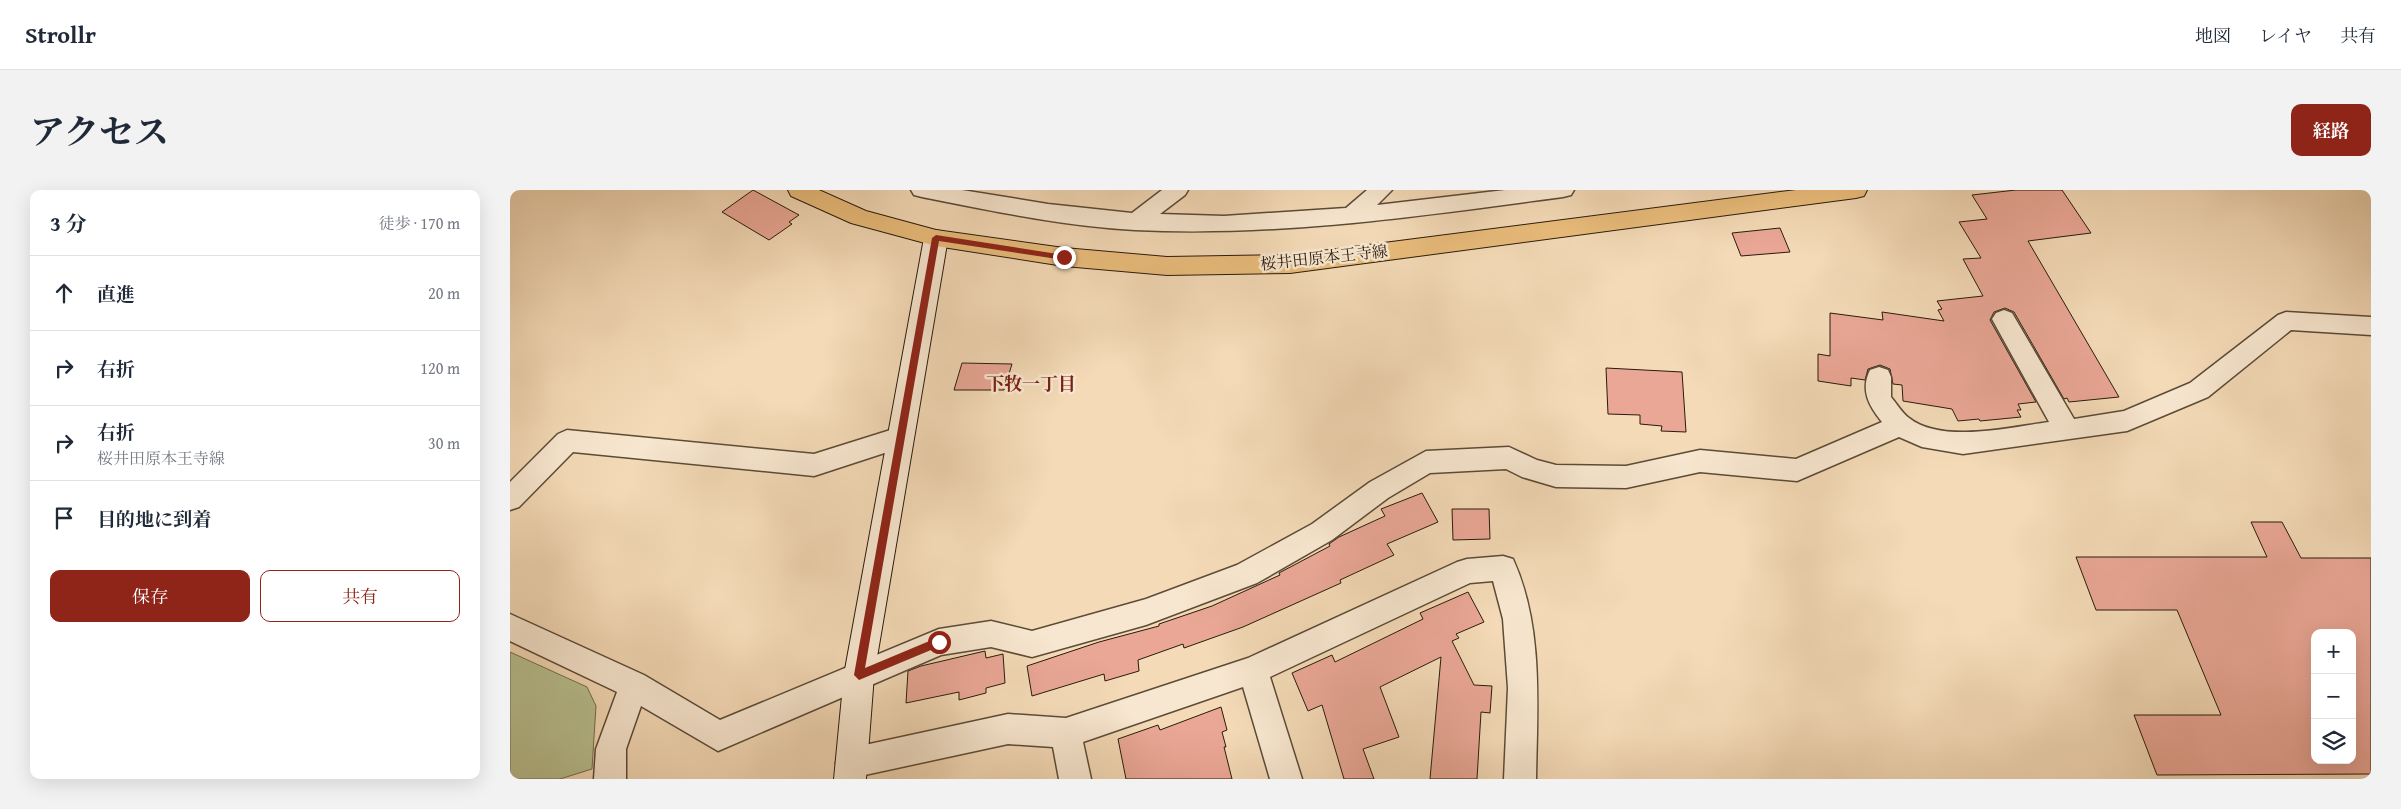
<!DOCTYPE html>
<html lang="ja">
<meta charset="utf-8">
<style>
:root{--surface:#fff;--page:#f2f2f3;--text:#1f2937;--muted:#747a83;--line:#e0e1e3;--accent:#8f2418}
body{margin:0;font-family:"Gentium Book Plus","Noto Serif JP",serif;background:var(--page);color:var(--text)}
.controls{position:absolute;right:15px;bottom:15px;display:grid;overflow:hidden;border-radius:10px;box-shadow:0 5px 20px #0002}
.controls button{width:45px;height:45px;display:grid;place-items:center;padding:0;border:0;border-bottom:1px solid var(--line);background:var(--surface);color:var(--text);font:25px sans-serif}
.stop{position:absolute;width:15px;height:15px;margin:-11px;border:4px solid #8f2418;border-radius:50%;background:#fff}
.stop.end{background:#8f2418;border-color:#fff;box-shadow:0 1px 5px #0008}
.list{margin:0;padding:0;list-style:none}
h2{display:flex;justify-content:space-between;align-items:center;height:65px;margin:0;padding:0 20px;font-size:21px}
h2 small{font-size:16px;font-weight:400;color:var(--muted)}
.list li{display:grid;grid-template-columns:32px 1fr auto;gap:15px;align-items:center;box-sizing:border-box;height:75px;padding:0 20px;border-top:1px solid var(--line)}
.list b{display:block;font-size:19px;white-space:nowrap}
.list p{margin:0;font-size:16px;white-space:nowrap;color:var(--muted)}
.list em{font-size:16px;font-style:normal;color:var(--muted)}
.actions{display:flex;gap:10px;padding:15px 20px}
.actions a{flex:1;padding:11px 0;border:1px solid var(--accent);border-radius:10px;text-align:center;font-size:18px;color:var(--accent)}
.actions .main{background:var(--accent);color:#fff}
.icon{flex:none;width:28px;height:28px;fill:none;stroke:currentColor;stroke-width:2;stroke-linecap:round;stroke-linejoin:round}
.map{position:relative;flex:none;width:1861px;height:589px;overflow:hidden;border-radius:10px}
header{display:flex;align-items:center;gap:30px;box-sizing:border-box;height:70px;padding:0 25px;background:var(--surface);border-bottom:1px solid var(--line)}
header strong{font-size:24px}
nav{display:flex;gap:28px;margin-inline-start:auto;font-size:18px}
.intro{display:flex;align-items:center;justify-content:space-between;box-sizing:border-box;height:120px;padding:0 30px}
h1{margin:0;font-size:35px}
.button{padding:12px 22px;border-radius:10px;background:var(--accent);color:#fff;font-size:18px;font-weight:700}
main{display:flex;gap:30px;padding:0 30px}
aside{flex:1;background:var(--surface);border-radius:10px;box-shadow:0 5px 20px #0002}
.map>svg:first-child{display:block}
.green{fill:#b9c090;stroke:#706e4e}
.building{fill:#eaa796;stroke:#281b0c;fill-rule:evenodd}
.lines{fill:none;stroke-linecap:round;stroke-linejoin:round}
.street-casing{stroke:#5b4b37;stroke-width:3}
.secondary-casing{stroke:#281b0c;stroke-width:2}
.primary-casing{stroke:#281b0c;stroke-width:2}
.street{fill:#f8e7d0;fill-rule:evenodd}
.secondary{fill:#f8e7d0;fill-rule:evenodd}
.primary{fill:#eabd7c;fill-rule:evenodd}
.route{fill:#8f2418}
.labels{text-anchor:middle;stroke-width:5;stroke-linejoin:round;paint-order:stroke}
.street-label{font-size:16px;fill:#281b0c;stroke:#f8e7d0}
.neighbourhood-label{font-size:18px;font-weight:bold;fill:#7a1f14;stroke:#f8e7d0}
</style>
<header>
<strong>Strollr</strong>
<nav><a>地図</a><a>レイヤ</a><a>共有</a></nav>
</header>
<div class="intro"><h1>アクセス</h1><a class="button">経路</a></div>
<main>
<aside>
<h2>3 分<small>徒歩 · 170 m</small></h2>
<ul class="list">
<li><svg class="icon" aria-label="ahead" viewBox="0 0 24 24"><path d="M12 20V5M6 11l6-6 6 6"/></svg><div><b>直進</b></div><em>20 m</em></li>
<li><svg class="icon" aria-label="right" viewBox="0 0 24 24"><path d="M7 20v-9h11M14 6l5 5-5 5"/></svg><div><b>右折</b></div><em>120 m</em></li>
<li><svg class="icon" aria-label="right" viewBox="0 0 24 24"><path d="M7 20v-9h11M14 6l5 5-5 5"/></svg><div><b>右折</b><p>桜井田原本王寺線</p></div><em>30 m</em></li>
<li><svg class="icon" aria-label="arrive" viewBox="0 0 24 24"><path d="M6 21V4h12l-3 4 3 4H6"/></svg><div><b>目的地に到着</b></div></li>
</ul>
<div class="actions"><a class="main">保存</a><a>共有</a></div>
</aside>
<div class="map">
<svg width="1861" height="589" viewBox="0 0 1861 589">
<rect width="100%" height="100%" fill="#f4dab7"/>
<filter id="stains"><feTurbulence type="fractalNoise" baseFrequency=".004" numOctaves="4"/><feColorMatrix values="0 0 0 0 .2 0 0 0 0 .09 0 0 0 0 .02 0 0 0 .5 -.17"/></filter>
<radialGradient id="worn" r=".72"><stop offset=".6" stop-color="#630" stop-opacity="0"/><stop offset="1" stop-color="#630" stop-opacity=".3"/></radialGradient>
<polygon class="green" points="0,462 77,497 86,516 82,579 50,589 0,589"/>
<g class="building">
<polygon points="243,0 289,25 279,32 282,34 259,50 212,22"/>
<polygon points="1506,0 1552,0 1581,43 1518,51 1609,207 1559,212 1557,208 1554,209 1504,122 1495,118 1484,122 1480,130 1526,212 1508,214 1511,220 1507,220 1511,227 1470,231 1469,229 1448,231 1442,219 1393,211 1392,195 1383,194 1380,179 1370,175 1358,179 1355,190 1341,188 1341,196 1308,191 1308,164 1320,166 1320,123 1373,130 1372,122 1434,131 1428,120 1432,119 1427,111 1473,106 1453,69 1471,68 1449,32 1477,29 1462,5"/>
<polygon points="1270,38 1280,62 1231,66 1222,43"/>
<polygon points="452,173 502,174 494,200 444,200"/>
<polygon points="1096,178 1172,182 1176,242 1151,241 1152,236 1130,234 1130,225 1098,224"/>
<polygon points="912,303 928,332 877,354 884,365 830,390 831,393 733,437 674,458 673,454 628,470 629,481 595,491 594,484 522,506 517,476 589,452 649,436 649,434 702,416 770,385 769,383 820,356 819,354 829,347 875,326 871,319"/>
<polygon points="942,319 979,319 980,349 943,350"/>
<path d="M1741 332H1772L1791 368H1861V584L1647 585 1624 525H1711L1667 420H1586L1566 367H1757ZM1805 443H1842V570H1805Z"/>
<polygon points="958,402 974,432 946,444 949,448 942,451 964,495 982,496 980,523 971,522 967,589 920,589 931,467 870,497 889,547 853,559 864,589 834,589 812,515 798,521 782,483 822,465 825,472 913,429 910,423"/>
<polygon points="475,461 476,468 493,464 495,493 476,498 476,503 449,510 449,502 396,513 398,481 411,476"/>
<polygon points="711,517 717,540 712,542 716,557 714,557 722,589 616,589 608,549 648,535 650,540"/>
</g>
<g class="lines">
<g class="street-casing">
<g id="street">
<path d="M401 0H452L538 14 622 23 652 0H678L675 5 650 24 714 26 836 18 857 0H882L867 15 995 0H1064L1061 5 1053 7C911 26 768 47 625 40 554 36 482 21 412 7L404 5Z"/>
<path d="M1494 120 1502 123 1564 229 1614 221 1680 193 1768 125 1776 122 1861 127V145L1781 140 1698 207 1617 241 1453 264 1412 257 1389 247 1287 291 1190 282 1116 298 1046 297 1012 287 996 279 920 283 878 308 822 350 747 393 636 435 522 467 481 457 431 465 208 561 131 516 116 559V589H84L86 559 107 502 0 451V424L134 485 210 530 429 439 481 431 522 441 636 409 727 375 802 334 860 292 916 261 999 257 1027 270 1046 275 1116 276 1190 260 1286 269 1372 232C1359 216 1350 200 1360 180L1369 177 1378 180 1381 187V207C1387 214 1392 223 1399 228 1432 254 1501 237 1539 232L1482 129 1486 123Z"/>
<polygon points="390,237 399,241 403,248 399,255 304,286 63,262 9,317 0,320 0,292 48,244 57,240 304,264"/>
<path d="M993 366 1003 369C1034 437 1027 517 1026 589H994L998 498 993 429 983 391 960 393 760 487 792 589H760L733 497 573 552 581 589H549L543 557 498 554 341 588 330 584 326 573 330 562 341 558 498 524 556 528 738 468 947 372 957 369Z"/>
</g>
</g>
<g class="secondary-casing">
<polygon id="secondary" points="426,40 434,42 438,48 364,485 356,589 324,589 334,485 414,48 418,42"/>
</g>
<g class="primary-casing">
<polygon id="primary" points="278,0 309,0 356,21 426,40 554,58 657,67 780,65 1286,0 1357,0 1354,6 1346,8 780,83 657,85 554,76 426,56 341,33 281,6"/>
</g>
<use href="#street" class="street"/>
<use href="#secondary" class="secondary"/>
<use href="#primary" class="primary"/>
</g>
<polygon class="route" points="426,45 554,65 558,67 554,70 429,51 355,478 429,447 434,452 433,455 349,490 344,485 422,48"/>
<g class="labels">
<g class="street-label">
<text transform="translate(814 67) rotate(-6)" y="6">桜井田原本王寺線</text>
</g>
<g class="neighbourhood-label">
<text x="521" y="200">下牧一丁目</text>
</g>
</g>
<rect width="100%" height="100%" filter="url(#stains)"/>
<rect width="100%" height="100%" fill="url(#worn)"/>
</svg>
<div class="controls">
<button>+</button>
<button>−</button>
<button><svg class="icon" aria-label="layers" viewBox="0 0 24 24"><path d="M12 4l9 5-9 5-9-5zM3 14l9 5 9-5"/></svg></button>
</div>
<div class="stop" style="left:429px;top:452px"></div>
<div class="stop end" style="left:554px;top:67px"></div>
</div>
</main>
